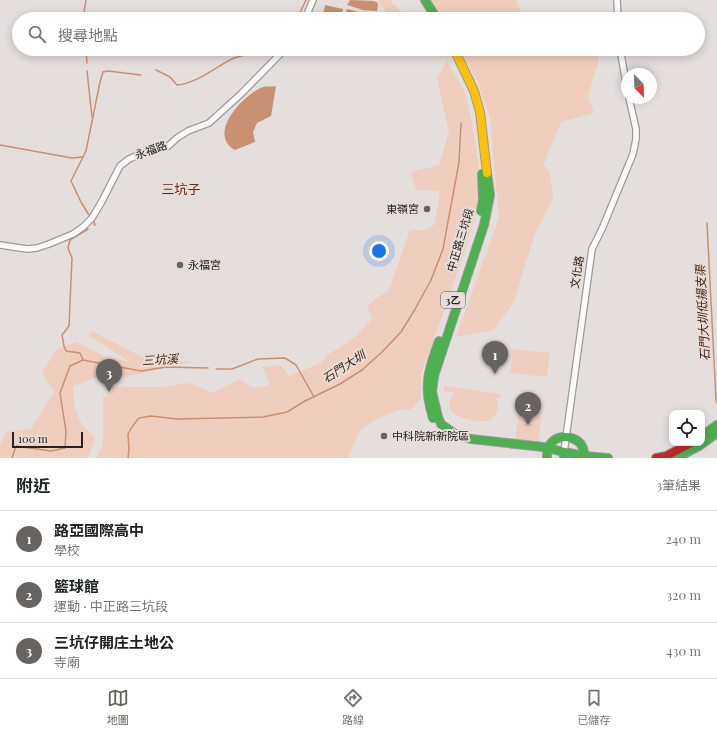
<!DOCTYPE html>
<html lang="zh-TW">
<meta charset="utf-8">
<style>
:root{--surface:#fff;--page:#f6f6f6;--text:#202124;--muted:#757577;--line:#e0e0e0;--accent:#676361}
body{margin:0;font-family:"Playfair Display","Noto Sans TC",serif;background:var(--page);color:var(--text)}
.controls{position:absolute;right:12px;bottom:12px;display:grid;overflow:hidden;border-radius:8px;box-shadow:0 2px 10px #0003}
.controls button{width:36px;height:36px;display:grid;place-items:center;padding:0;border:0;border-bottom:1px solid var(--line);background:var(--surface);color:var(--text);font:20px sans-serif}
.compass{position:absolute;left:621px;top:68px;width:36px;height:36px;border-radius:50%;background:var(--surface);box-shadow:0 2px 10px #0003;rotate:157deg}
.scale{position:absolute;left:12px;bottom:10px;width:71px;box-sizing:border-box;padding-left:4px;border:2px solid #24211f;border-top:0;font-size:11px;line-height:14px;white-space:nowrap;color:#24211f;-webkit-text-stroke:3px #e7ddd8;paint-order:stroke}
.you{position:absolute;left:379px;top:251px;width:14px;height:14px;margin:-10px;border:3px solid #fff;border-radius:50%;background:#1a73e8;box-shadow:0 0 0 6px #1a73e833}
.badge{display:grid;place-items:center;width:26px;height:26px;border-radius:50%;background:var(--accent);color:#fff;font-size:13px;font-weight:700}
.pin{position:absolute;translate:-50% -33px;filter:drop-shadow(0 1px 2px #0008)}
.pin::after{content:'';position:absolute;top:21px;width:14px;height:12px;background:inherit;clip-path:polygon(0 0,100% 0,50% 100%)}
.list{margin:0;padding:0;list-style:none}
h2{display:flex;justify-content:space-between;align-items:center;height:52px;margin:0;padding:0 16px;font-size:17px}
h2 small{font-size:13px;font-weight:400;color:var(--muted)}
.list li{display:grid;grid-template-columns:26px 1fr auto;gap:12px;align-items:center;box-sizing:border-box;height:56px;padding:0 16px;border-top:1px solid var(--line)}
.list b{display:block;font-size:15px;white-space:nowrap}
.list p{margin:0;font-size:13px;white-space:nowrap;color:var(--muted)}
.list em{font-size:13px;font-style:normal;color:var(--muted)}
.icon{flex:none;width:22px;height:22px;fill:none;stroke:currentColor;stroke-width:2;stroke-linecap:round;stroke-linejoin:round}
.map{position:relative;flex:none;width:717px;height:458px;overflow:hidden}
.search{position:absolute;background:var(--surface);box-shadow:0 2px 10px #0003;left:12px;right:12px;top:12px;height:44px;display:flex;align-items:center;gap:10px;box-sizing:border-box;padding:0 14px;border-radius:22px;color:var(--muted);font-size:15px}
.sheet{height:220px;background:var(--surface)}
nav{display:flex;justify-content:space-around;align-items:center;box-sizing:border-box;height:56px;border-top:1px solid var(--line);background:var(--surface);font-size:11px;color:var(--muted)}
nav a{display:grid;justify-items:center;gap:2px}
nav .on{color:var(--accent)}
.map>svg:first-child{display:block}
.green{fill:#efcebe}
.water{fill:#ca9072}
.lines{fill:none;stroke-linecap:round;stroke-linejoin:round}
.stream{stroke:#ca9072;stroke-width:1.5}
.street-casing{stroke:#9f9a99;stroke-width:8}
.fast-casing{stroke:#9f9a99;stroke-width:10}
.slow-casing{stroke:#9f9a99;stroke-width:10}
.jam-casing{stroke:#9f9a99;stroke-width:10}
.street{stroke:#fbfafa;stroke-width:5.5}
.fast{stroke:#4caf50;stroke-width:8}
.slow{stroke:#ffc107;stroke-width:8}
.jam{stroke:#c62828;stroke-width:8}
.poi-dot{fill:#676361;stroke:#e7ddd8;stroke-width:1.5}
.labels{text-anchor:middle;stroke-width:4;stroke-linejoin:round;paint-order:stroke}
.shield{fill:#e7ddd8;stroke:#5e5956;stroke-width:1}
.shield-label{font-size:10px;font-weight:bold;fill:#24211f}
.street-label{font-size:11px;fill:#24211f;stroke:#e7ddd8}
.poi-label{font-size:11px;fill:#24211f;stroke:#e7ddd8;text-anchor:start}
.water-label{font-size:12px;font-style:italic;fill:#452311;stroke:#e7ddd8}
.quarter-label{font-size:13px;fill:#5b2b10;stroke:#e7ddd8}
</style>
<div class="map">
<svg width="717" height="458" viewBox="0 0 717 458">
<rect width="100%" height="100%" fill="#e4dedc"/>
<g class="green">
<polygon points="378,0 391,0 391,2 409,19 392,19"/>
<polygon points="430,0 516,0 522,16 528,19 442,19"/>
<polygon points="460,49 598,49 598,63 588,96 594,113 561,122 543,165 550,172 553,199 535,233 514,302 493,330 456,337 499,217 490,118 478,83"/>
<polygon points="447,61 465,93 471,118 479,167 477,210 464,254 421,375 421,399 409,411 402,409 383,416 373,421 360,430 348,458 96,458 103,445 103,397 111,395 113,386 129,387 161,387 189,383 213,393 240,379 254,388 270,385 262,367 281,365 289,376 321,363 326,356 355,337 372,319 367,306 390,288 410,230 426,230 434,225 439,200 439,191 416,190 411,172 439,165 449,132 437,78"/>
<path d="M92 331 148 360 191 362 125 377 102 375 73 386C73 407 77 424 95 437L89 456 86 458H0V444L7 432 31 429 54 392 42 373 56 350 76 342 104 356 130 362 89 335Z"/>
<polygon points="513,349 550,353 547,377 510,373"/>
<path d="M444 386 501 394 500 398H495C501 406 497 421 485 421 469 422 436 414 455 393L444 391Z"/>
<polygon points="519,409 542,412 538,442 515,439"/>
</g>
<g class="water">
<polygon points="350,0 374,1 378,3 377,11 363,10 347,5"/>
<polygon points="325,5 343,9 340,19 322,19"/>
<polygon points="347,9 362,13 360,19 343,19"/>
<path d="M276 86 271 116 257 123 253 132 255 142 235 150C206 134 244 94 263 87 267 86 272 87 276 86Z"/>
</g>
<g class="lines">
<g class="stream">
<polyline points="84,19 84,12 86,0"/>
<polyline points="297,19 306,0"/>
<polyline points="86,49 87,63"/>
<path d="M156 70 170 77 177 85C198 83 215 67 234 58 246 53 262 53 274 52L278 49"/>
<polyline points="87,71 92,117"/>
<polyline points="0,145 72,158 83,157"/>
<polyline points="89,215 81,202 71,181 86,151 100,82 103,72 108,71 141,75"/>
<polyline points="94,222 95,225 94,225"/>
<polyline points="707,223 716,399 717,403"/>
<polyline points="83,360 80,353 66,351 64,346 62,335 69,326 72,258 68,248 70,240 88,229"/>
<polyline points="216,369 232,369 258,359 285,358 296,365 314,397"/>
<polyline points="12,458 16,446 51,451 65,448 66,431 60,393 70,366 83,360 141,371 166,367 208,368"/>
<polyline points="128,458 129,450 128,434 132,427 139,418 151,416 177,419 263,417 287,412 305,401 340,384 362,370 382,352 401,332 414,311 431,280 443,249 459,162 461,123"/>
</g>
<g class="street-casing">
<g id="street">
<polyline points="617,0 618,19"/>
<polyline points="305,19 313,0"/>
<polyline points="620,49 627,88"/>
<polyline points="0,245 27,249 37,248 49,244 73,234 83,227 92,218 101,203 120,166 129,159 138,155 167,147 177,138 188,131 209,123 242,93 285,49"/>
<polyline points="564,452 592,249 602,229 633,154 636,139 636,129 629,98"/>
</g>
</g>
<g class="fast-casing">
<g id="fast">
<polyline points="425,0 437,19"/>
<polyline points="487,173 490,195 484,225 434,376 432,392 438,417 441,424 458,436 471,439 543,447 564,452 564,458"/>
<polyline points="481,211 483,200 482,174"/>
<path d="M433 418C423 387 428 371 439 341"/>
<polyline points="702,436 717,425"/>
<polyline points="564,452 584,456 608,458"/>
<path d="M547 458C547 452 547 447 551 443 559 433 578 436 583 448 584 451 584 455 584 458"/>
<polyline points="676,458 699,446 717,433"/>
</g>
</g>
<g class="slow-casing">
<polyline id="slow" points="454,49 474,91 480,112 487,173"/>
</g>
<g class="jam-casing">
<polyline id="jam" points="656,458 666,456 691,443"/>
</g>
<use href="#street" class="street"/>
<use href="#fast" class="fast"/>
<use href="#slow" class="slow"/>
<use href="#jam" class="jam"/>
</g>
<g class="poi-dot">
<circle cx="427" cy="209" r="4"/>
<circle cx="180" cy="265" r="4"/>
<circle cx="384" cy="436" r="4"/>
</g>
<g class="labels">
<rect class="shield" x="441" y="292" width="24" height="16" rx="3"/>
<g class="shield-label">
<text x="453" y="304">3乙</text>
</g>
<g class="street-label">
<text transform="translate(151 150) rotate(-20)" y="4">永福路</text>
<text transform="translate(460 240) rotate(-73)" y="4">中正路三坑段</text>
<text transform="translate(577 272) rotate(-81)" y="4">文化路</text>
</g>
<g class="poi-label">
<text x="419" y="213" text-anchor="end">東嶺宮</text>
<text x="188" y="269">永福宮</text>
<text x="392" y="440">中科院新新院區</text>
</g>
<g class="water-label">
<text transform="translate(703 313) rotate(-93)" y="4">石門大圳低揚支渠</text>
<text transform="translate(160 360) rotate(-3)" y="4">三坑溪</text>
<text transform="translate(344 367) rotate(-33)" y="4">石門大圳</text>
</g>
<g class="quarter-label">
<text x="181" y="194">三坑子</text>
</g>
</g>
</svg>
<div class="controls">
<button><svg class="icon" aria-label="locate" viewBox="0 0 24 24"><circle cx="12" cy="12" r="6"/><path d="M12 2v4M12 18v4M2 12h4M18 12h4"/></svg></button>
</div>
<svg class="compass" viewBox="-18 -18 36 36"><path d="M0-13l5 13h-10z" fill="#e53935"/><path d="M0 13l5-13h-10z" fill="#757577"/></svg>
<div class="scale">100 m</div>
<div class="you"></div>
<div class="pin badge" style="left:495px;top:374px">1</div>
<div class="pin badge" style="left:528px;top:425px">2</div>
<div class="pin badge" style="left:109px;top:392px">3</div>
<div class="search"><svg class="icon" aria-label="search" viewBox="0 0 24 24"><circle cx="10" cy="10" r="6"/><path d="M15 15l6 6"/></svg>搜尋地點</div>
</div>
<section class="sheet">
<h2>附近<small>3筆結果</small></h2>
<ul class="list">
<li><span class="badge">1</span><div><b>路亞國際高中</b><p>學校</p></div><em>240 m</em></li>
<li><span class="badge">2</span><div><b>籃球館</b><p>運動 · 中正路三坑段</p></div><em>320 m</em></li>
<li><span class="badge">3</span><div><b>三坑仔開庄土地公</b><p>寺廟</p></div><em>430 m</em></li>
</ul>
</section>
<nav>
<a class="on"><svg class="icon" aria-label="map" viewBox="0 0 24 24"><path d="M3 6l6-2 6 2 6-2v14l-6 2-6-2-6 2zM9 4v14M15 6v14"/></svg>地圖</a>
<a><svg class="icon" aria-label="directions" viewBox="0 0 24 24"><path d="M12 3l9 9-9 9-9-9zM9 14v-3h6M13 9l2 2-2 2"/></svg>路線</a>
<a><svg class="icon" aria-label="saved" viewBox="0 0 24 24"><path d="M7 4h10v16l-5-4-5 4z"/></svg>已儲存</a>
</nav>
